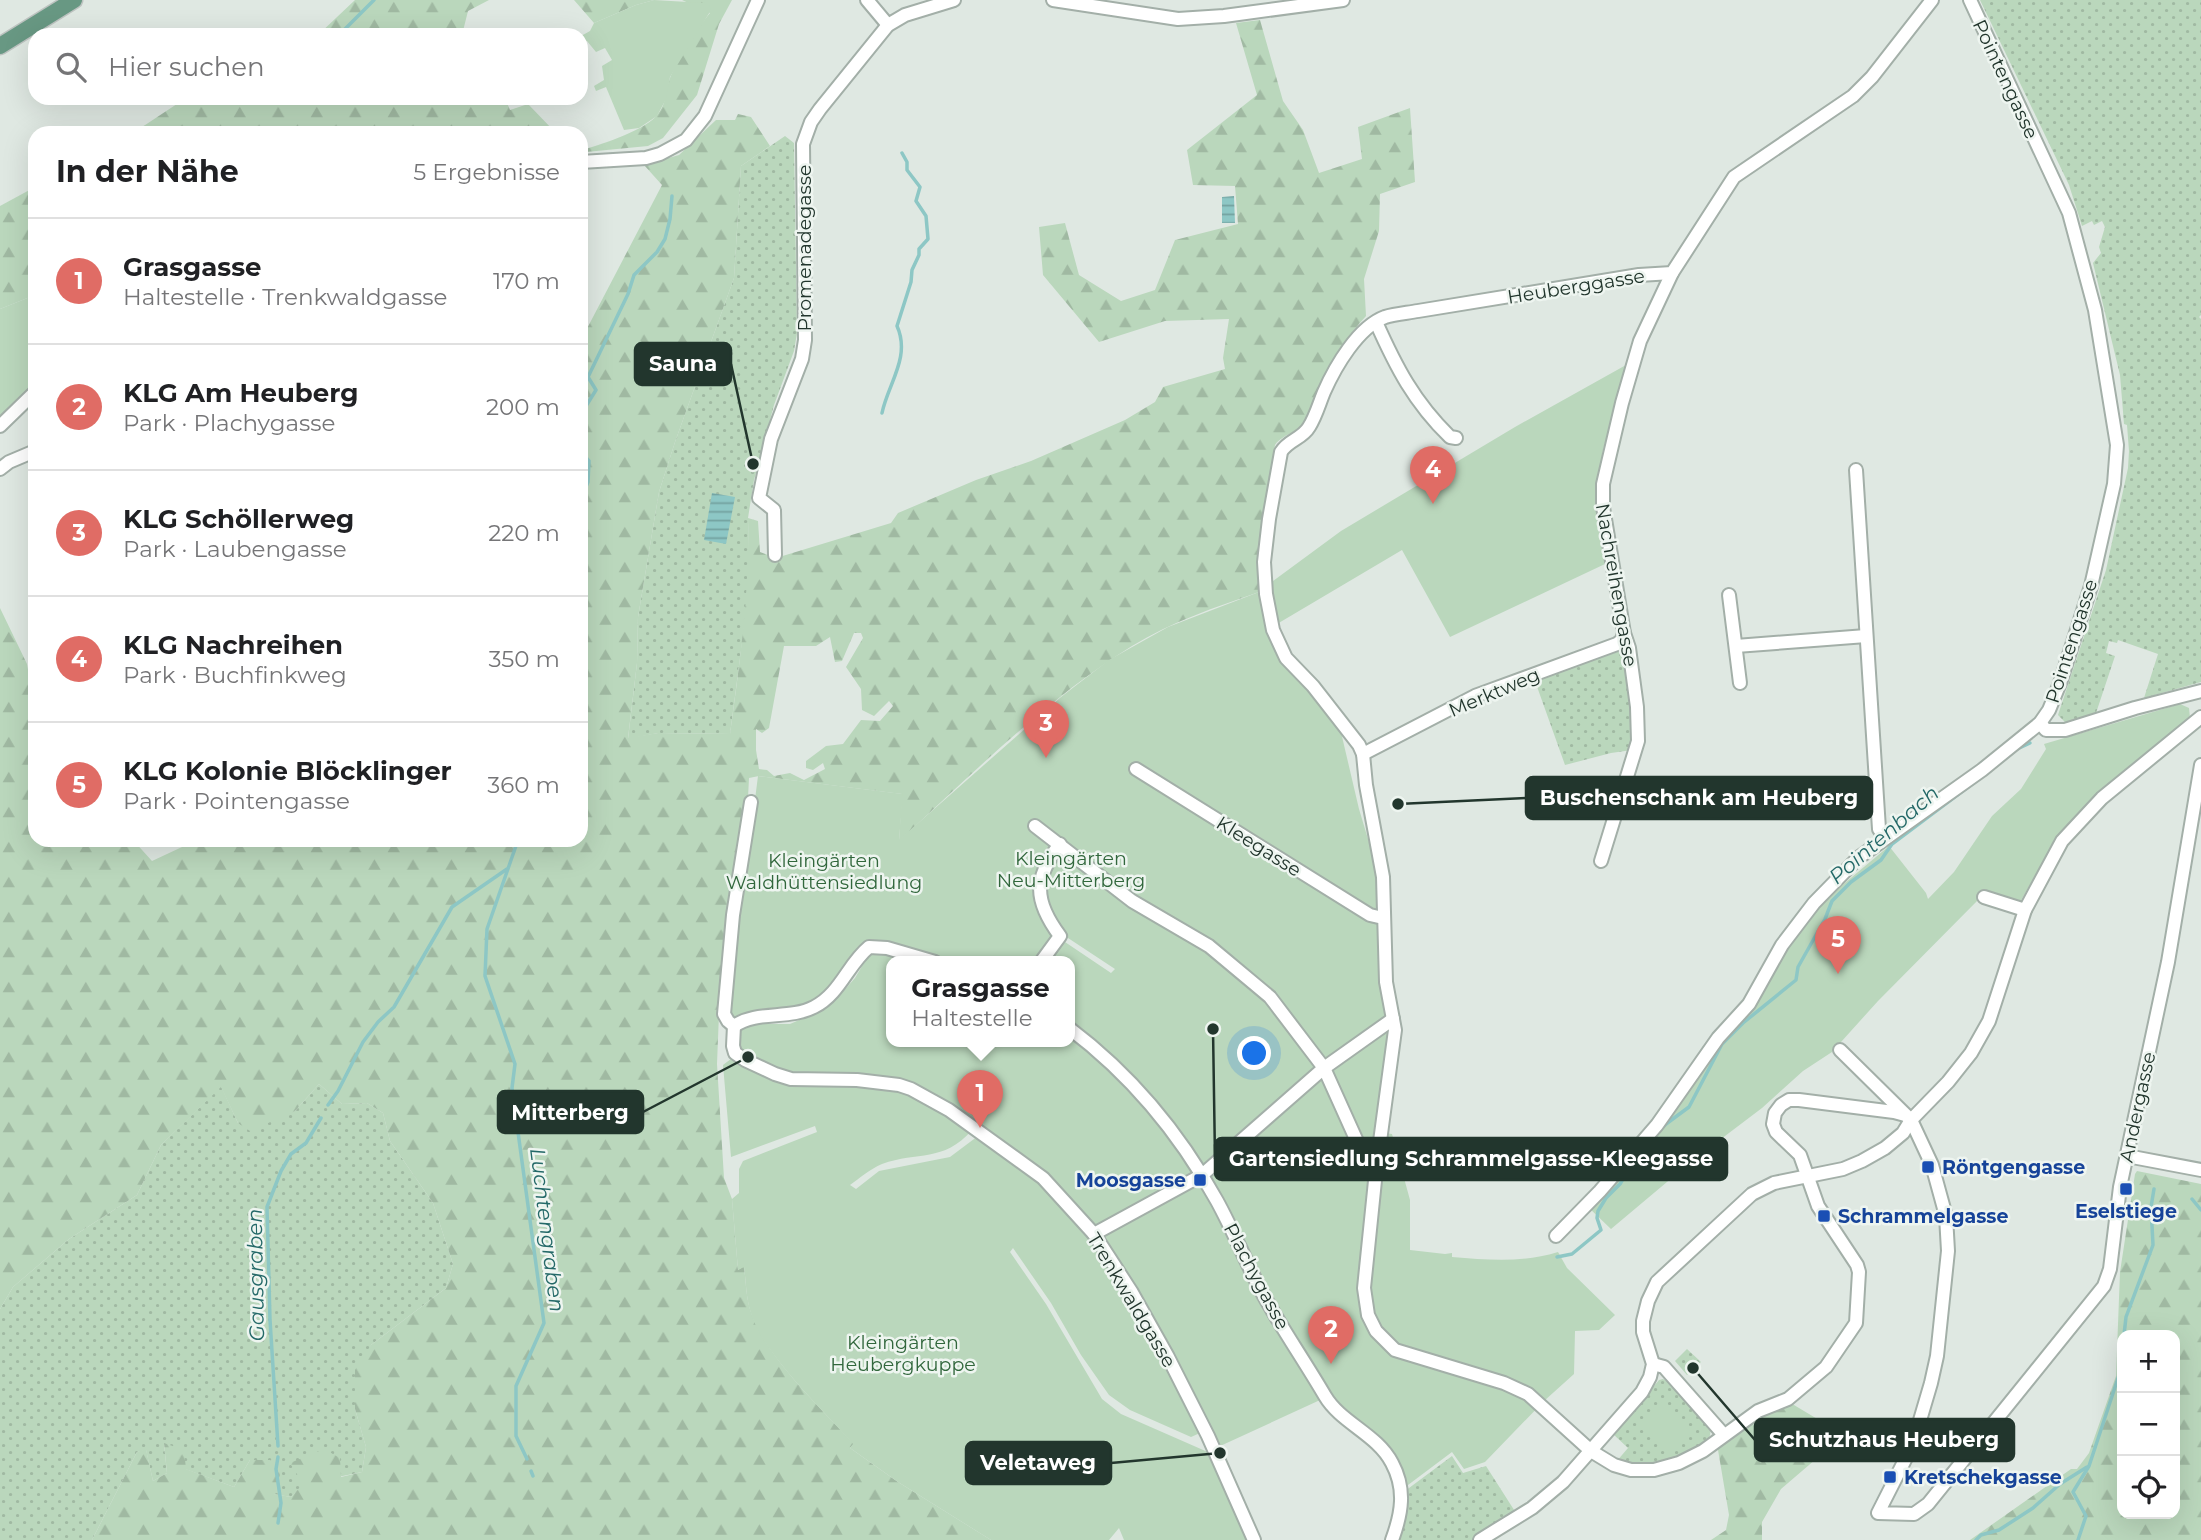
<!DOCTYPE html>
<html lang="de">
<meta charset="utf-8">
<style>
:root{--surface:#fff;--page:#f2f2f2;--text:#202124;--muted:#757577;--line:#e0e0e0;--accent:#e06c65}
body{margin:0;font-family:Montserrat,sans-serif;background:var(--page);color:var(--text)}
.controls{position:absolute;right:21px;bottom:21px;display:grid;overflow:hidden;border-radius:14px;box-shadow:0 7px 28px #0002}
.controls button{width:63px;height:63px;display:grid;place-items:center;padding:0;border:0;border-bottom:2px solid var(--line);background:var(--surface);color:var(--text);font:35px sans-serif}
.you{position:absolute;left:1255px;top:1054px;width:24px;height:24px;margin:-18px;border:5px solid #fff;border-radius:50%;background:#1a73e8;box-shadow:0 0 0 10px #1a73e833}
.badge{display:grid;place-items:center;width:46px;height:46px;border-radius:50%;background:var(--accent);color:#fff;font-size:23px;font-weight:700}
.pin{position:absolute;translate:-50% -58px;filter:drop-shadow(0 2px 4px #0008)}
.pin::after{content:'';position:absolute;top:37px;width:24px;height:21px;background:inherit;clip-path:polygon(0 0,100% 0,50% 100%)}
.popup{position:absolute;left:886px;top:956px;width:189px;height:91px;box-sizing:border-box;display:grid;place-content:center;border-radius:14px;background:var(--surface);filter:drop-shadow(0 2px 5px #0005);font-size:23px;white-space:nowrap;color:var(--muted)}
.popup b{font-size:26px;color:var(--text)}
.popup::after{content:'';position:absolute;left:50%;top:100%;margin-left:-14px;border:14px solid transparent;border-top-color:var(--surface)}
.list{margin:0;padding:0;list-style:none}
h2{display:flex;justify-content:space-between;align-items:center;height:91px;margin:0;padding:0 28px;font-size:30px}
h2 small{font-size:23px;font-weight:400;color:var(--muted)}
.list li{display:grid;grid-template-columns:46px 1fr auto;gap:21px;align-items:center;box-sizing:border-box;height:126px;padding:0 28px;border-top:2px solid var(--line)}
.list b{display:block;font-size:26px;white-space:nowrap}
.list p{margin:0;font-size:23px;white-space:nowrap;color:var(--muted)}
.list em{font-size:23px;font-style:normal;color:var(--muted)}
.icon{flex:none;width:38px;height:38px;fill:none;stroke:currentColor;stroke-width:2;stroke-linecap:round;stroke-linejoin:round}
.map{position:relative;flex:none;width:2201px;height:1540px;overflow:hidden}
.search{position:absolute;background:var(--surface);box-shadow:0 7px 28px #0002;left:28px;top:28px;width:560px;height:77px;display:flex;align-items:center;gap:18px;box-sizing:border-box;padding:0 24px;border-radius:21px;color:var(--muted);font-size:26px}
.panel{position:absolute;background:var(--surface);box-shadow:0 7px 28px #0002;left:28px;top:126px;width:560px;height:721px;border-radius:21px}
.map>svg:first-child{display:block}
.grass{fill:url(#grass-dots)}
.forest{fill:url(#forest-firs);fill-rule:evenodd}
.garden{fill:#bad7bc;fill-rule:evenodd}
.water{fill:url(#water-rules)}
.lines{fill:none;stroke-linecap:round;stroke-linejoin:round}
.stream{stroke:#8dc7c5;stroke-width:3.5}
.minor-casing{stroke:#a3afa8;stroke-width:16}
.major-casing{stroke:#bdc3c0;stroke-width:19}
.minor{stroke:#fff;stroke-width:12}
.major{stroke:#689883;stroke-width:16}
.transit-dot{fill:#1a4fb4;stroke:#eef5f0;stroke-width:2.5}
.labels{text-anchor:middle;stroke-width:5;stroke-linejoin:round;paint-order:stroke}
.street-label{font-size:19px;fill:#22362d;stroke:#eef5f0}
.park-label{font-size:19px;fill:#31673c;stroke:#eef5f0}
.transit-label{font-size:19px;font-weight:bold;fill:#164399;stroke:#eef5f0;text-anchor:start}
.water-label{font-size:21px;font-style:italic;fill:#246968;stroke:#eef5f0}
.leader{fill:none;stroke:#22362d;stroke-width:2.5}
.callout-dot{fill:#22362d;stroke:#eef5f0;stroke-width:2.5}
.callout{fill:#22362d;stroke:#22362d;stroke-width:2.5}
.callout-label{font-size:21px;text-anchor:middle;font-weight:bold;fill:#fff}
</style>
<div class="map">
<svg width="2201" height="1540" viewBox="0 0 2201 1540">
<defs>
<pattern id="grass-dots" width="8" height="8" patternUnits="userSpaceOnUse" patternTransform="scale(1.75)"><rect width="8" height="8" fill="#bad7bc"/><path d="M2 2h.1M6 6h.1" fill="none" stroke="#a0b9a2" stroke-width="1.8" stroke-linecap="round"/></pattern>
<pattern id="forest-firs" width="22" height="20" patternUnits="userSpaceOnUse" patternTransform="scale(1.75)"><rect width="22" height="20" fill="#bad7bc"/><path d="M5 1l3.5 6h-7zM16 11l3.5 6h-7z" fill="#a0b9a2"/></pattern>
<pattern id="water-rules" width="6" height="5" patternUnits="userSpaceOnUse" patternTransform="scale(1.75)"><rect width="6" height="5" fill="#8dc7c5"/><path d="M0 2.5h6" fill="none" stroke="#73a2a0"/></pattern>
</defs>
<rect width="100%" height="100%" fill="#dfe8e2"/>
<g class="grass">
<polygon points="1980,0 2201,0 2201,315 2199,317 2201,319 2201,682 2144,698 2158,654 2118,640 2117,643 2109,641 2106,653 2115,656 2096,713 2065,722 2058,715 2106,570 2128,468 2129,451 2127,425 2124,424 2120,375 2093,263 2101,253 2099,247 2105,227 2102,221 2094,225 2092,221 2082,226 2069,185"/>
<polygon points="785,136 794,143 797,333 794,351 774,405 754,480 748,518 749,561 745,620 730,734 658,733 628,739 637,663 638,617 659,492 675,442 734,278 741,166"/>
<polygon points="1623,650 1632,694 1632,750 1611,753 1565,765 1535,681"/>
<polygon points="319,1084 342,1104 367,1103 383,1113 390,1141 433,1203 453,1264 446,1288 371,1345 355,1409 366,1447 362,1472 304,1484 291,1497 273,1494 250,1460 234,1487 185,1469 164,1444 167,1473 153,1481 146,1450 137,1452 92,1540 0,1540 0,1309 13,1287 69,1239 137,1195 161,1145 221,1086 238,1123 295,1111"/>
<polygon points="1687,1349 1701,1362 1687,1375 1675,1361"/>
<path d="M1663 1379 1671 1384C1679 1393 1707 1418 1710 1429 1715 1453 1660 1465 1643 1466 1635 1466 1625 1463 1616 1462L1628 1448 1613 1434 1659 1380Z"/>
<polygon points="1452,1456 1463,1473 1486,1466 1516,1513 1472,1540 1397,1540 1405,1491"/>
</g>
<g class="forest">
<polygon points="355,0 489,0 468,11 462,35 318,35"/>
<polygon points="574,0 654,0 636,5 594,23"/>
<path d="M682 0H732L719 24 697 95 663 138 648 146 586 152 585 149C603 144 648 129 658 114 667 103 665 90 670 78 675 65 700 24 710 13Z"/>
<path d="M1260 20 1283 101 1303 130 1319 173 1362 159 1358 127 1410 108 1415 182 1380 194 1379 231 1364 279 1366 316C1349 335 1331 359 1321 383 1317 393 1316 405 1312 414 1303 432 1283 433 1275 445L1263 520 1258 586 1259 592C1216 607 1171 622 1132 646 1049 697 971 775 899 841L902 794 759 776 749 778 748 798 719 1014 717 1064 724 1178 732 1199 738 1270 744 1266C746 1282 746 1300 752 1315 769 1360 821 1408 854 1444L850 1448 898 1482 991 1540H92L137 1452 146 1449 153 1481 167 1473 164 1443 184 1450 186 1469 234 1487 250 1460H270L282 1468 274 1494 291 1497 303 1484 290 1463 324 1449 340 1458 341 1477 362 1472 366 1447 355 1409V1370L371 1345 446 1288 453 1264 433 1203 390 1141 383 1113 367 1103 342 1104 319 1084 295 1111 250 1131 238 1123 221 1087 161 1145 137 1195 69 1239 13 1287 0 1309V608L27 664 35 709V840H133L152 861 197 840H581V340L662 185 644 165 679 155 716 120H735L738 114 751 117 770 146 741 166 734 278 675 442 659 492 638 617 637 663 628 738 658 733 730 734C740 661 750 591 748 518L758 521 760 552 776 558 891 523 898 513 976 480 1031 461 1125 420 1155 402 1163 387 1225 369 1223 358 1229 319 1165 321 1099 342 1043 275 1039 227 1065 223 1079 275 1121 301 1155 290 1175 240 1238 224 1235 186 1193 185 1187 150 1257 95 1236 23ZM854 633H861L863 638 846 667 861 689 862 710 874 716 889 701 893 706 880 721 861 720 843 744 826 746 806 761V768L813 770 823 763 825 769 804 780 790 773 774 776 767 770 759 769 756 750V729L762 733 769 728 784 646H816L830 637 835 662 842 661Z"/>
<polygon points="186,98 505,98 510,110 528,104 556,133 133,133"/>
<polygon points="35,187 35,295 0,309 0,206"/>
<path d="M2137 1171 2201 1184V1540H1970L2071 1469H2077L2089 1453 2116 1376 2120 1272 2135 1174ZM2122 1335H2175V1514H2122Z"/>
<polygon points="1789,1402 1844,1435 1781,1489 1762,1522 1762,1540 1711,1540 1726,1530 1729,1515 1717,1444 1757,1416"/>
</g>
<g class="garden">
<polygon points="654,0 705,3 709,5 711,10 670,77 666,99 657,116 639,128 624,130 606,87 596,91 594,86 604,80 602,66 612,60 605,48 596,52 587,41 581,43 581,36 590,31 594,23 636,5"/>
<polygon points="35,295 35,384 0,418 0,309"/>
<polygon points="1626,365 1603,450 1596,495 1605,564 1450,637 1402,550 1277,624 1269,584 1341,531 1515,427"/>
<path d="M1259 592 1266 622 1340 728 1359 809 1377 869 1389 1028 1379 1132 1392 1134 1410 1200V1250L1445 1254 1452 1253V1257C1489 1260 1522 1263 1558 1252L1567 1268 1615 1315 1599 1330 1575 1331 1574 1374 1544 1401 1485 1462 1464 1469 1452 1452 1404 1488 1386 1446 1331 1395 1218 1447 1209 1429 1191 1437 1130 1410 1109 1395 1081 1355 1051 1303 1013 1248 1010 1252 1046 1304 1102 1399 1121 1414 1210 1453 1249 1540H1124L1119 1528 1109 1540H991L898 1482 850 1448 853 1444C824 1410 761 1353 750 1310 746 1296 746 1281 744 1267L738 1270 732 1199 739 1193V1169L743 1161 817 1132 815 1126 731 1157 723 1065 740 1052 736 1032 748 1024H790L820 1011 840 995 855 978 868 956 876 951 923 962H891V1042H1069V962H1045L1059 942H1065L1111 973 1115 969 1068 938 1058 928 1038 962C1012 962 974 965 950 962 921 957 889 937 859 946 854 957 845 966 837 976 833 982 828 988 823 993 802 1012 758 1009 730 1018L732 944 747 862 758 776 903 794 899 840 1061 697 1109 660 1168 627ZM851 1073C890 1075 926 1085 958 1111 966 1117 972 1128 978 1136L950 1157 879 1171 856 1189 850 1185C860 1178 870 1169 882 1164 918 1151 943 1163 972 1130L904 1089 820 1074Z"/>
<polygon points="2180,704 2189,708 2190,718 2095,797 2059,834 2020,902 1979,899 1878,1001 1832,1052 1803,1071 1762,1108 1692,1161 1611,1229 1588,1207 1793,938 1827,898 1889,846 1926,893 1928,899 1954,872 1992,816 2021,789 2046,749 2044,744"/>
<polygon points="1661,1402 1689,1431 1669,1451 1641,1422"/>
</g>
<g class="water">
<polygon points="1234,196 1235,223 1222,223 1222,197"/>
<polygon points="712,493 735,497 726,544 704,540"/>
</g>
<g class="lines">
<g class="stream">
<polyline points="339,35 374,0"/>
<path d="M882 413C888 384 911 357 897 326L911 282 912 270 919 255V249L928 239 926 216 916 201 920 187 907 170V162L902 153"/>
<polyline points="581,414 596,390 588,377 628,294 634,275 657,252 665,239 670,219 672,196"/>
<polyline points="581,452 589,461 588,482 581,498"/>
<polyline points="2015,750 2030,743"/>
<polyline points="518,840 487,929 485,976 515,1064 512,1088 544,1323 516,1386 516,1436 527,1459"/>
<polyline points="328,1105 338,1091 363,1042 378,1022 394,1007 452,907 507,869"/>
<polyline points="1658,1132 1666,1124 1689,1107 1722,1044 1743,1023 1796,980 1798,967 1825,919 1832,901 1851,882 1881,860 1892,844 1976,781"/>
<polyline points="2192,1199 2201,1210"/>
<polyline points="1557,1257 1572,1254 1601,1230 1597,1218 1598,1211 1606,1198 1620,1184 1633,1162"/>
<polyline points="2124,1335 2126,1317 2153,1245 2151,1207 2154,1189"/>
<polyline points="278,1446 270,1320 267,1207 281,1171 291,1154 306,1143 321,1118"/>
<polyline points="531,1471 533,1476"/>
<polyline points="278,1523 281,1503 276,1469 278,1457"/>
<polyline points="1976,1540 1981,1535 1999,1530 2033,1508 2060,1484 2087,1467"/>
<polyline points="2078,1540 2086,1516 2073,1492 2089,1466 2120,1372 2122,1353"/>
</g>
<g class="minor-casing">
<g id="minor">
<polyline points="867,0 888,25"/>
<polyline points="1053,0 1178,19 1224,16 1343,0"/>
<polyline points="581,162 646,158 660,154 686,140 705,116 758,0"/>
<path d="M1376 322C1396 367 1414 402 1450 437L1456 438"/>
<polyline points="0,426 35,392"/>
<polyline points="0,469 9,462 35,451"/>
<polyline points="1856,470 1879,829 1885,838"/>
<polyline points="775,555 774,510 759,498 771,439 802,359 805,340 803,144 811,122 820,109 888,25 905,15 954,0"/>
<polyline points="1729,595 1740,683"/>
<polyline points="1736,646 1866,636"/>
<polyline points="2040,723 2046,730 2065,730 2135,708 2201,691"/>
<polyline points="1363,754 1475,696 1617,644 1622,640 1624,633"/>
<polyline points="1136,769 1370,915 1383,918"/>
<polyline points="1035,826 1132,901 1209,946 1270,997 1324,1068 1360,1148 1376,1171"/>
<polyline points="1601,861 1638,741 1637,707 1629,648 1624,633 1603,507 1603,484 1622,403 1640,341 1672,273"/>
<polyline points="1984,897 2025,910"/>
<path d="M1041 962 1060 936C1034 901 1033 879 1060 844"/>
<polyline points="734,1026 733,1046 735,1053 745,1060 775,1074 791,1079 857,1080 899,1085 911,1089 949,1110 1043,1178 1094,1234 1131,1291 1168,1357 1208,1436 1254,1540"/>
<path d="M734 1026C757 1010 789 1020 814 1007 840 994 848 964 869 947L887 948 935 962"/>
<polyline points="734,1026 728,1021 724,1014 733,915 751,802"/>
<path d="M1069 1028C1130 1074 1180 1134 1217 1201 1234 1232 1247 1265 1264 1296 1283 1330 1305 1362 1325 1396 1341 1423 1377 1434 1392 1463 1406 1489 1402 1513 1392 1540"/>
<polyline points="1840,1050 1911,1120 1932,1165 1946,1216 1948,1251 1937,1356 1931,1383 1913,1444 1878,1513 1914,1514 1928,1504 2104,1286 2110,1269 2120,1187 2168,962 2201,765"/>
<path d="M1905 1115 1894 1112 1799 1100H1789L1781 1105 1775 1113 1773 1124 1776 1132 1800 1155 1818 1206 1857 1265 1859 1272 1856 1323 1826 1367 1788 1399 1758 1411 1703 1451 1679 1463 1654 1470H1631L1614 1465 1591 1451 1528 1394 1504 1383 1395 1350 1376 1331 1368 1315 1364 1288 1376 1171 1395 1030 1386 982 1383 877 1366 785 1363 754 1359 745 1313 686 1286 658 1273 630 1266 594 1264 562 1269 519 1281 452C1288 440 1302 439 1309 427 1316 416 1319 404 1324 392 1335 367 1358 327 1385 317 1395 314 1407 313 1418 311L1639 275 1672 273 1734 177 1853 96 1872 77 1932 0"/>
<polyline points="2127,1156 2201,1170"/>
<polyline points="1094,1234 1202,1175 1324,1068 1393,1019"/>
<polyline points="1556,1236 1600,1191 1657,1125 1718,1038 1749,1004 1782,945 1814,903 1858,858 1982,770 2040,723 2049,710 2060,683 2091,586 2114,484 2117,445 2095,310 2069,213 1970,0"/>
<polyline points="1653,1364 1664,1367 1724,1435"/>
<polyline points="1480,1540 1532,1508 1563,1482 1642,1392 1650,1377 1653,1364 1643,1332 1643,1321 1648,1301 1657,1282 1752,1194 1774,1183 1843,1169 1862,1161 1885,1148 1903,1133 1911,1120 1948,1082 1971,1053 1989,1021 2025,910 2062,841 2102,798 2201,717"/>
</g>
</g>
<g class="major-casing">
<polyline id="major" points="0,46 74,0"/>
</g>
<use href="#minor" class="minor"/>
<use href="#major" class="major"/>
</g>
<g class="transit-dot">
<rect x="1921" y="1160" width="14" height="14" rx="3.5"/>
<rect x="1193" y="1173" width="14" height="14" rx="3.5"/>
<rect x="2119" y="1182" width="14" height="14" rx="3.5"/>
<rect x="1817" y="1209" width="14" height="14" rx="3.5"/>
<rect x="1883" y="1470" width="14" height="14" rx="3.5"/>
</g>
<g class="labels">
<g class="street-label">
<text transform="translate(2006 79) rotate(65)" y="7">Pointengasse</text>
<text transform="translate(804 248) rotate(-90)" y="7">Promenadegasse</text>
<text transform="translate(1576 286) rotate(-9)" y="7">Heuberggasse</text>
<text transform="translate(1617 585) rotate(80)" y="7">Nachreihengasse</text>
<text transform="translate(2071 641) rotate(-72)" y="7">Pointengasse</text>
<text transform="translate(1494 692) rotate(-23)" y="7">Merktweg</text>
<text transform="translate(1259 846) rotate(32)" y="7">Kleegasse</text>
<text transform="translate(2137 1107) rotate(-78)" y="7">Andergasse</text>
<text transform="translate(1257 1276) rotate(62)" y="7">Plachygasse</text>
<text transform="translate(1132 1300) rotate(59)" y="7">Trenkwaldgasse</text>
</g>
<g class="park-label">
<text x="1071" y="865">Kleingärten<tspan x="1071" dy="22">Neu-Mitterberg</tspan></text>
<text x="824" y="867">Kleingärten<tspan x="824" dy="22">Waldhüttensiedlung</tspan></text>
<text x="903" y="1349">Kleingärten<tspan x="903" dy="22">Heubergkuppe</tspan></text>
</g>
<g class="transit-label">
<text x="1942" y="1174">Röntgengasse</text>
<text x="1186" y="1187" text-anchor="end">Moosgasse</text>
<text x="2126" y="1218" text-anchor="middle">Eselstiege</text>
<text x="1838" y="1223">Schrammelgasse</text>
<text x="1904" y="1484">Kretschekgasse</text>
</g>
<g class="water-label">
<text transform="translate(1884 835) rotate(-41)" y="7">Pointenbach</text>
<text transform="translate(547 1230) rotate(83)" y="7">Luchtengraben</text>
<text transform="translate(256 1275) rotate(-91)" y="7">Gausgraben</text>
</g>
</g>
<path class="leader" d="M753 464L731 364M1398 804L1526 798M748 1057L643 1112M1213 1029L1215 1159M1693 1368L1755 1440M1220 1453L1111 1463"/>
<g class="callout-dot">
<circle cx="753" cy="464" r="7"/>
<circle cx="1398" cy="804" r="7"/>
<circle cx="748" cy="1057" r="7"/>
<circle cx="1213" cy="1029" r="7"/>
<circle cx="1693" cy="1368" r="7"/>
<circle cx="1220" cy="1453" r="7"/>
</g>
<g class="callout">
<rect x="635" y="343" width="96" height="42" rx="7"/>
<rect x="1526" y="777" width="346" height="42" rx="7"/>
<rect x="498" y="1091" width="145" height="42" rx="7"/>
<rect x="1215" y="1138" width="512" height="42" rx="7"/>
<rect x="1755" y="1419" width="259" height="42" rx="7"/>
<rect x="966" y="1442" width="145" height="42" rx="7"/>
</g>
<g class="callout-label">
<text x="683" y="371">Sauna</text>
<text x="1699" y="805">Buschenschank am Heuberg</text>
<text x="570" y="1120">Mitterberg</text>
<text x="1471" y="1166">Gartensiedlung Schrammelgasse-Kleegasse</text>
<text x="1884" y="1447">Schutzhaus Heuberg</text>
<text x="1038" y="1470">Veletaweg</text>
</g>
</svg>
<div class="controls">
<button>+</button>
<button>−</button>
<button><svg class="icon" aria-label="locate" viewBox="0 0 24 24"><circle cx="12" cy="12" r="6"/><path d="M12 2v4M12 18v4M2 12h4M18 12h4"/></svg></button>
</div>
<div class="you"></div>
<div class="pin badge" style="left:980px;top:1128px">1</div>
<div class="popup"><b>Grasgasse</b>Haltestelle</div>
<div class="pin badge" style="left:1331px;top:1364px">2</div>
<div class="pin badge" style="left:1046px;top:758px">3</div>
<div class="pin badge" style="left:1433px;top:504px">4</div>
<div class="pin badge" style="left:1838px;top:974px">5</div>
<div class="search"><svg class="icon" aria-label="search" viewBox="0 0 24 24"><circle cx="10" cy="10" r="6"/><path d="M15 15l6 6"/></svg>Hier suchen</div>
<section class="panel">
<h2>In der Nähe<small>5 Ergebnisse</small></h2>
<ul class="list">
<li><span class="badge">1</span><div><b>Grasgasse</b><p>Haltestelle · Trenkwaldgasse</p></div><em>170 m</em></li>
<li><span class="badge">2</span><div><b>KLG Am Heuberg</b><p>Park · Plachygasse</p></div><em>200 m</em></li>
<li><span class="badge">3</span><div><b>KLG Schöllerweg</b><p>Park · Laubengasse</p></div><em>220 m</em></li>
<li><span class="badge">4</span><div><b>KLG Nachreihen</b><p>Park · Buchfinkweg</p></div><em>350 m</em></li>
<li><span class="badge">5</span><div><b>KLG Kolonie Blöcklinger</b><p>Park · Pointengasse</p></div><em>360 m</em></li>
</ul>
</section>
</div>
